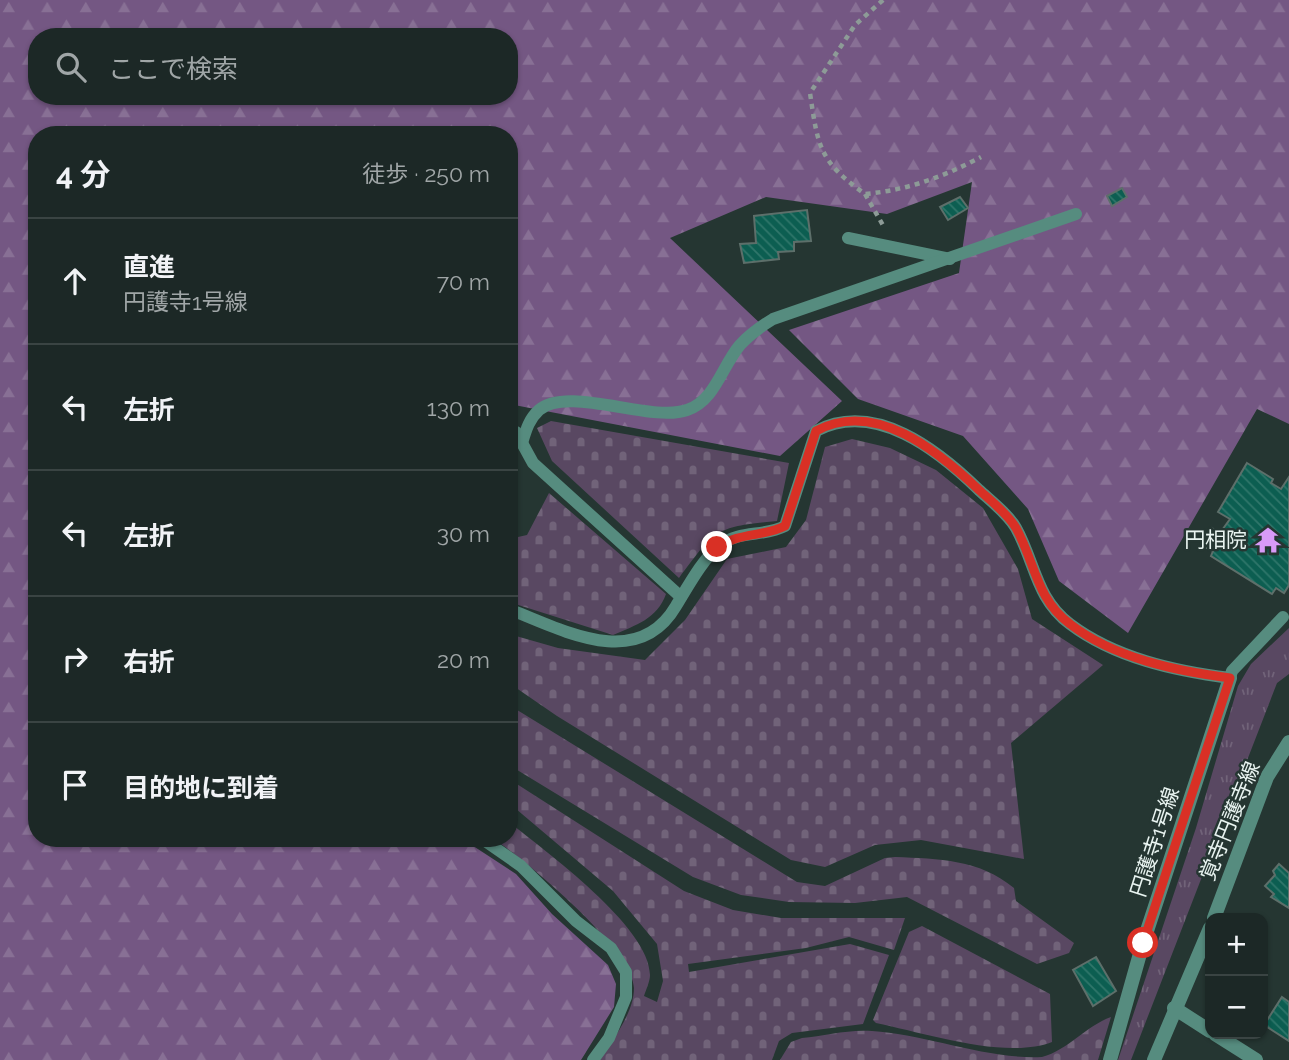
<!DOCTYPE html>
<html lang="ja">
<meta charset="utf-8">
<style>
:root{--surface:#1c2826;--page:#293432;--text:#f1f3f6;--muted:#a0a6a7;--line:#3a4443}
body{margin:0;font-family:Raleway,"Noto Sans JP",sans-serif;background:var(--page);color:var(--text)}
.controls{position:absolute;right:21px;bottom:21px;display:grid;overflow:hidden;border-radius:14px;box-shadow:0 2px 5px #0004}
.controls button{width:63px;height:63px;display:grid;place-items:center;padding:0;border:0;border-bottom:2px solid var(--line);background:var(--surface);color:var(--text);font:35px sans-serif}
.stop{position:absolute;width:21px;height:21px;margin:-16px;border:5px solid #d93025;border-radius:50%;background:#fff}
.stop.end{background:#d93025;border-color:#fff;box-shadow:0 2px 7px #0008}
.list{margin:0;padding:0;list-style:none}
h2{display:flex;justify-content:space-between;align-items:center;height:91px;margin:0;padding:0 28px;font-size:30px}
h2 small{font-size:23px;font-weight:400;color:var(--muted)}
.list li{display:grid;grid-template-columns:46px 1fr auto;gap:21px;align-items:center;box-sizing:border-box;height:126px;padding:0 28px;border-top:2px solid var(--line)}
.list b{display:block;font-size:26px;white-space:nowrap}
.list p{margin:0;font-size:23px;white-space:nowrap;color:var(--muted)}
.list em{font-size:23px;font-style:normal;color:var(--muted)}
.icon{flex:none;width:38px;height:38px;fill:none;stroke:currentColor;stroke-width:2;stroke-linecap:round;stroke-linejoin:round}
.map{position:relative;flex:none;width:1289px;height:1060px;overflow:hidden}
.search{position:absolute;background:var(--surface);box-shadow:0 2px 5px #0004;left:28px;top:28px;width:490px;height:77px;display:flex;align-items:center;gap:18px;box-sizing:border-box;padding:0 24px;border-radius:28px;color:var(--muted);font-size:26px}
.panel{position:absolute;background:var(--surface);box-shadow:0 2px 5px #0004;left:28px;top:126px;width:490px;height:721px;border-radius:28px}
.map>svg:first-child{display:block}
.grass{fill:url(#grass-tufts)}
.forest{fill:url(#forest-firs);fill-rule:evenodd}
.cemetery{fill:url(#cemetery-stones)}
.building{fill:url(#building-back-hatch);stroke:#5d6f6a;stroke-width:2}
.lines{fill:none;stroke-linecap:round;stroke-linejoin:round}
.path{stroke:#8d9b97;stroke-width:4.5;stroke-dasharray:5 5;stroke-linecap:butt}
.service{stroke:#568c7f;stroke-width:12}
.minor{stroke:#568c7f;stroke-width:14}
.tertiary{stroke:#568c7f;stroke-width:14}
.route{stroke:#d93025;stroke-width:9}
.labels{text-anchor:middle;stroke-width:5;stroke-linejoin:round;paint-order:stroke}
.poi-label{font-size:21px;fill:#e9f4f1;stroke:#253632;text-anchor:end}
.street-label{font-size:21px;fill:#e9f4f1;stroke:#253632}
</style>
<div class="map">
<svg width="1289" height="1060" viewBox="0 0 1289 1060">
<defs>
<pattern id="grass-tufts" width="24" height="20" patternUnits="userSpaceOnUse" patternTransform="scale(1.75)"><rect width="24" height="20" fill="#594862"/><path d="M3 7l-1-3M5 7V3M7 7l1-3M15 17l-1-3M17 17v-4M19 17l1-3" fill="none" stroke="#716379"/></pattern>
<pattern id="forest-firs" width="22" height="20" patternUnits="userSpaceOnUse" patternTransform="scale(1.75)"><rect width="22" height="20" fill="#745783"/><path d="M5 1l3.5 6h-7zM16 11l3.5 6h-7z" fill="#887095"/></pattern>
<pattern id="cemetery-stones" width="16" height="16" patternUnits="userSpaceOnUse" patternTransform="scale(1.75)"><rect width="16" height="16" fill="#594862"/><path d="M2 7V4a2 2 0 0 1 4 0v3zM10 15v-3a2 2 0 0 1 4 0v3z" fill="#716379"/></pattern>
<pattern id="building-back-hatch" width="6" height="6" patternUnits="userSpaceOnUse" patternTransform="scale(1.75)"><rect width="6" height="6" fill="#0c5e51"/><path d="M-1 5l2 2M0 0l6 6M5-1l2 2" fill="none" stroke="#2f766a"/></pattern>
</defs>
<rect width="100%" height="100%" fill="#253632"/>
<polygon class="grass" points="1289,628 1289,674 1277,683 1131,1060 1118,1060 1196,828 1238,686 1251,664"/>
<path class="forest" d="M0 0H1289V424L1257 409 1128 633 1059 581 1028 509 963 436 858 399 789 330 959 273 972 182 887 214 766 197 670 238 842 401 780 456 509 404V135H37V838H461L516 874 552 914 608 965 616 984 614 1007 581 1060H0ZM37 37H509V96H37Z"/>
<g class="cemetery">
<path d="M551 421 789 463 777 521C715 527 716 529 679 578L552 461 537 428Z"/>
<polygon points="852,439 890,448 936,470 983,508 1018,569 1032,619 1103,665 1011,743 1024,859 921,840 875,845 825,867 791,860 557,716 509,683 509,634 558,648 645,660 685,620 727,559 786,547 806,520 825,447"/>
<path d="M549 493 666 594C657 619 636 625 613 635L509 602V539L527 535Z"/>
<path d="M509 705 797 882 825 886 885 858 895 857C939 859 979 859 1014 888L1016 901 1074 943 1069 953 1037 964 907 897 855 903 789 902 741 895 693 877 509 765Z"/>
<path d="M509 779 684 891 733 910 781 918H905L894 950 849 937 806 948 688 964 689 972 850 944 889 955 863 1024 792 1033 779 1041 772 1060H600C613 1039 634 1013 634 988 634 951 524 858 492 838H509V822C545 851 650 927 650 975 650 981 646 990 644 996L657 1002 663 981 657 944 613 891 509 803Z"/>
<path d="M922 926 1050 994 1052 1042C1006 1060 925 1033 876 1023L873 1020 909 932Z"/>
<path d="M1111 1017 1098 1060H780L791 1042 802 1038C824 1036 849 1029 872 1031 924 1034 989 1060 1042 1057 1068 1050 1086 1026 1111 1017Z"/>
</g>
<g class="building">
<polygon points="1122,188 1127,197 1112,206 1107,196"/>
<polygon points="960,197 968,208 948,220 940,207"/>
<polygon points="807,210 811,241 794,242 794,251 778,252 779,259 744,263 740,244 756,243 754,216"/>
<polygon points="1247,463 1273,479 1271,483 1281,489 1289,477 1289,585 1284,593 1276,588 1272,594 1211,556 1213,551 1201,545 1212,528 1220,533 1230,519 1218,512"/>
<polygon points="1279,864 1289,873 1289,908 1271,897 1274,894 1265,886 1275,875 1273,871"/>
<polygon points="1096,957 1116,991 1093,1006 1073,970"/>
<polygon points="1282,997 1289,1002 1289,1041 1264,1025"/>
</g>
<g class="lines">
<g class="path">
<path d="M883 0 855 25 810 93C818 147 819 161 865 194 908 190 943 177 981 157"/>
<polyline points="865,194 884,227"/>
</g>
<g class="service">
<polyline points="848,238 950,259"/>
<polyline points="509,429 516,432 533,463 681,597"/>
<path d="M522 443C526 430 529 419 539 410 568 385 651 423 687 410 715 401 722 366 740 345 750 334 760 327 773 319L1076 214"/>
<path d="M509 609C564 631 638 671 676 606 687 588 704 557 720 545 740 530 764 537 785 526L816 431C875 400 938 450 979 490 991 501 1008 514 1016 528 1035 562 1036 599 1070 624 1115 658 1175 671 1230 678L1232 671 1283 617"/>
<polyline points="481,838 521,866 576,921 611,948 626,972 626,997 609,1038 593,1060"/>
</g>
<g class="minor">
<polyline points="1174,1008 1210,1031"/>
<polyline points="1215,1034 1256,1060"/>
<polyline points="1110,1060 1143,943 1230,678"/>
</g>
<g class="tertiary">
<polyline points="1214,918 1267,777 1289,742"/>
<polyline points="1154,1060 1210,928"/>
</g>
</g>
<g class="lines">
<path class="route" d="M717 547C741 532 763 537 785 526L816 431C875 399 938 451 979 490 991 501 1008 514 1016 528 1035 562 1036 599 1070 624 1114 658 1176 671 1230 678L1143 943"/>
</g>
<defs>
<g id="temple-bare" transform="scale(2.1)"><path d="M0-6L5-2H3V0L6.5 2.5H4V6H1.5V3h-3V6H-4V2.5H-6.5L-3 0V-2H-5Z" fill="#d89af8" stroke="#253632" stroke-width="2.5" paint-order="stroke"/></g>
</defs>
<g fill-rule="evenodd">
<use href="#temple-bare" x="1268" y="540"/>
</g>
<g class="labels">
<g class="poi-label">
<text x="1247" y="547">円相院</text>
</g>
<g class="street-label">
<text transform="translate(1230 821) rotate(-68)" y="7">覚寺円護寺線</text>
<text transform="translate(1155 842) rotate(-72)" y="7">円護寺1号線</text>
</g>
</g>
</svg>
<div class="controls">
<button>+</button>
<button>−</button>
</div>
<div class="stop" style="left:1143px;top:943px"></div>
<div class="stop end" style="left:717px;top:547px"></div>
<div class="search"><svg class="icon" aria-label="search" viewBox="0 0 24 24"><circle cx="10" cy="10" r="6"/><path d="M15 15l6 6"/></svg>ここで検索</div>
<section class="panel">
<h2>4 分<small>徒歩 · 250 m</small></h2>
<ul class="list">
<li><svg class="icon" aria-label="ahead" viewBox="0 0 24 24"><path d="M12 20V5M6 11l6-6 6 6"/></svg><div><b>直進</b><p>円護寺1号線</p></div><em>70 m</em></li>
<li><svg class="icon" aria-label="left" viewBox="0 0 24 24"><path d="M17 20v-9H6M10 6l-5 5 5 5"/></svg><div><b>左折</b></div><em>130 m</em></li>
<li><svg class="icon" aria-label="left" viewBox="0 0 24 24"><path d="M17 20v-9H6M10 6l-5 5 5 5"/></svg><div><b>左折</b></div><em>30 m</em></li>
<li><svg class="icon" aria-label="right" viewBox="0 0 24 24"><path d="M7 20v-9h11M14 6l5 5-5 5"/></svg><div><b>右折</b></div><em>20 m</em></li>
<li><svg class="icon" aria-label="arrive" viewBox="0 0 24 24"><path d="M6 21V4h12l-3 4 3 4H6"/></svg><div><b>目的地に到着</b></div></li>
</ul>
</section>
</div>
